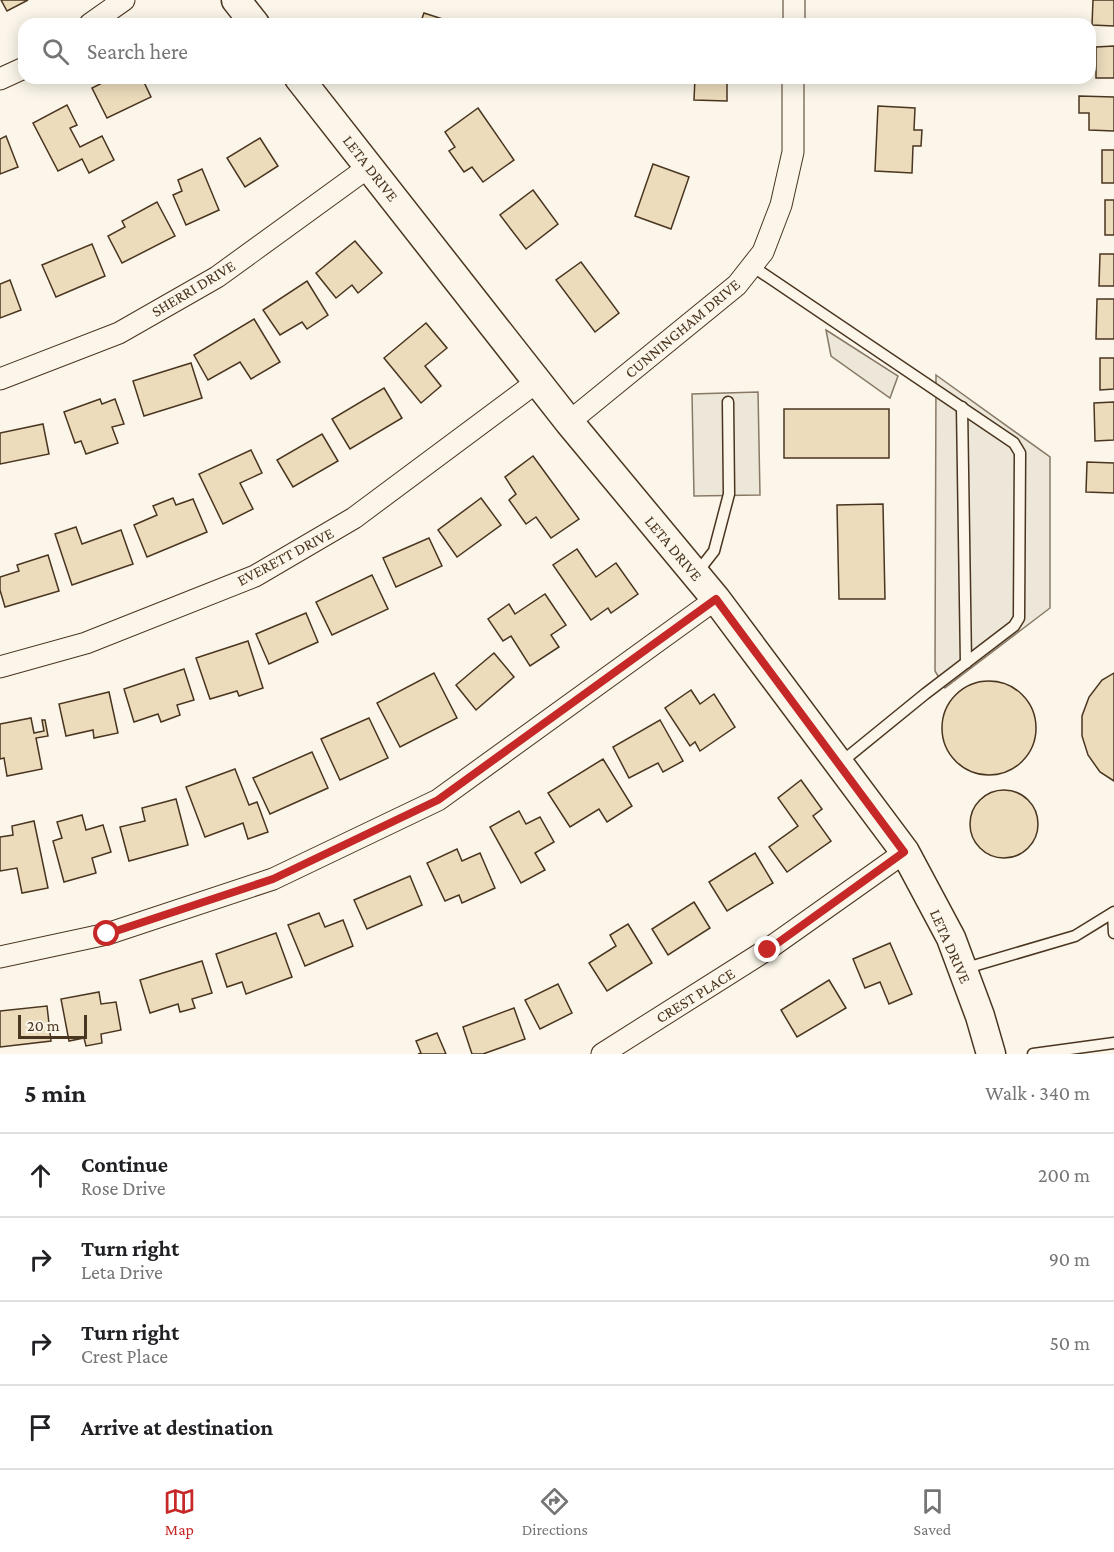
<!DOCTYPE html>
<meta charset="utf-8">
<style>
:root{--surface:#fff;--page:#f6f6f6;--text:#202124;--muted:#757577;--line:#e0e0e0;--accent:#c62828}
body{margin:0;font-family:"Crimson Pro",serif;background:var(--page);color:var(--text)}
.scale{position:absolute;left:18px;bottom:15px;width:69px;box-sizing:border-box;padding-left:6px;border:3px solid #4a3520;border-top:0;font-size:16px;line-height:21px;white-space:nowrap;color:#4a3520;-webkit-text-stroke:4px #fbf6e9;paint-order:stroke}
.stop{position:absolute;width:18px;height:18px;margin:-14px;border:4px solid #c62828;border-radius:50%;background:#fff}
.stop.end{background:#c62828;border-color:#fff;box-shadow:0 2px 6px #0008}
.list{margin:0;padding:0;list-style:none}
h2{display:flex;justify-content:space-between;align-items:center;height:78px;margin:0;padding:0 24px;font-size:26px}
h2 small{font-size:20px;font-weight:400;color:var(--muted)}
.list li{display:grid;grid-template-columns:39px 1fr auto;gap:18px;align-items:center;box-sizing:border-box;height:84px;padding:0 24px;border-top:2px solid var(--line)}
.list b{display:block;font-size:22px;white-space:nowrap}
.list p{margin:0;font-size:20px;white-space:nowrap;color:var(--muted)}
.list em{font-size:20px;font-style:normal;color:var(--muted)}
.icon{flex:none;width:33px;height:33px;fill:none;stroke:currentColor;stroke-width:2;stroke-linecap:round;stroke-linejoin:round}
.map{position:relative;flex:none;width:1114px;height:1054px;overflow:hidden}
.search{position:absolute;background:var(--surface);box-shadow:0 3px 15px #0003;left:18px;right:18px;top:18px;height:66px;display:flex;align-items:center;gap:15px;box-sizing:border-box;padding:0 21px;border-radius:18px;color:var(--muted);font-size:22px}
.sheet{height:414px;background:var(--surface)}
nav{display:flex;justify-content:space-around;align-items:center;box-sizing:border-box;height:84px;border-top:2px solid var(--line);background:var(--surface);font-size:16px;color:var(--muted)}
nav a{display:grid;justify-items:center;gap:3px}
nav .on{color:var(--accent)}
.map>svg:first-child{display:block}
.parking{fill:#ede7d9;stroke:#887966;stroke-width:1.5}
.building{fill:#ecdcbc;stroke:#4a3520;stroke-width:1.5}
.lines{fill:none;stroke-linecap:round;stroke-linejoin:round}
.lane-casing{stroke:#4a3520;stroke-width:13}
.street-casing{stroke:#4a3520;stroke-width:23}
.secondary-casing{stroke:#4a3520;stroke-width:31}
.lane{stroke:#fbf6e9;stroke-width:10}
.street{stroke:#fbf6e9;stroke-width:21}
.secondary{stroke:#fbf6e9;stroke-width:28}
.route{stroke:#c62828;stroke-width:8}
.labels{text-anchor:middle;stroke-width:4.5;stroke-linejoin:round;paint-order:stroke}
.street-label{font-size:16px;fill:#4a3520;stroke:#fbf6e9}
</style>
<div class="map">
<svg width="1114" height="1054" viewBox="0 0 1114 1054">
<rect width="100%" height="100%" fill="#fbf6e9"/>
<g class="parking">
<polygon points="826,330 898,376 890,398 831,356"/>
<polygon points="936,375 1050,457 1050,608 945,688 935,671"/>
<polygon points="758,392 760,495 694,496 692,394"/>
</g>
<g class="building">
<polygon points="1,0 28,0 7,11"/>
<polygon points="1093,0 1114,0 1114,26 1092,25"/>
<polygon points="424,13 458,24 420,24"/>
<polygon points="1114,46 1114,78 1096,78 1096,47"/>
<polygon points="112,78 142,78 151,97 107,118 92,88"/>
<polygon points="695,78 727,78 727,101 694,100"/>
<polygon points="1079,96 1114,97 1114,131 1089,130 1089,113 1079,113"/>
<polygon points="67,105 77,125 70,128 80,147 102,136 114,160 89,173 82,159 58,171 33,123"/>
<polygon points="878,106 915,108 914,130 922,130 921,146 913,146 912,173 875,171"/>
<polygon points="478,108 514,160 483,182 472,167 464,172 449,151 455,147 445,132"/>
<polygon points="6,136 18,167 0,174 0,139"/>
<polygon points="260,138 278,166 245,187 227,158"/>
<rect x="1102" y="150" width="12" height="33"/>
<polygon points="653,164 689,177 671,229 635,216"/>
<polygon points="202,169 219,210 186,225 173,195 182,191 178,180"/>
<polygon points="533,190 558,224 526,249 500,215"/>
<rect x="1105" y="200" width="9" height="35"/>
<polygon points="157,202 175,236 122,263 108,236 125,227 122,221"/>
<polygon points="355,241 382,273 358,293 352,285 336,298 316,273"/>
<polygon points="92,244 105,276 56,297 42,265"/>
<polygon points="1100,254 1114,254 1114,286 1099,286"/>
<polygon points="581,262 619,313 595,332 556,280"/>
<polygon points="10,280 21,310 0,318 0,284"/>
<polygon points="307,281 328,315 307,329 302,322 280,335 263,310"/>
<polygon points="1097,299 1114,299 1114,339 1096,339"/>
<polygon points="254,319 280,362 251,379 240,362 208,380 194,355"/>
<polygon points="426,323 447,348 425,366 441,386 421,403 384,358"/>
<polygon points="1100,358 1114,358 1114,389 1100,390"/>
<polygon points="191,363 202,398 144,416 133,381"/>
<polygon points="384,388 402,418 350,449 332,419"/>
<polygon points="100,399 102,404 115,399 124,424 112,427 118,443 86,454 81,441 75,443 64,412"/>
<polygon points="1114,402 1114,440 1095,441 1094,403"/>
<rect x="784" y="409" width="105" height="49"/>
<polygon points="43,424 49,454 0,464 0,433"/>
<polygon points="322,434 338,461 293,487 277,460"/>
<polygon points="251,450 262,473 240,483 253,509 223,524 199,474"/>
<polygon points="533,456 579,519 551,538 536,517 526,524 509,500 516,494 505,477"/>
<polygon points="1087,462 1114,463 1114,493 1086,492"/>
<polygon points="173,498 176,505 193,499 207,532 147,557 134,525 157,515 153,506"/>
<polygon points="481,498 501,525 457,557 438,530"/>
<polygon points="883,504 885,599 839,599 837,505"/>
<polygon points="76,527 82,544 121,530 133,564 72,585 55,534"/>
<polygon points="429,538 442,566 396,587 383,558"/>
<polygon points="577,549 596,577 616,563 638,594 611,613 608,608 591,620 553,565"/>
<polygon points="48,555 59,591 5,607 0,590 0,577 19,571 17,565"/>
<polygon points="372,575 388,609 332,635 316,602"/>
<polygon points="545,594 566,625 551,635 559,647 530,666 511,636 503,641 488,619 509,604 515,614"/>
<polygon points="306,613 318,642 269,664 256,634"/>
<polygon points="248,641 263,688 239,696 237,691 210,699 196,658"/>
<polygon points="494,653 514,677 476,710 456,685"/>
<polygon points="184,669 194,700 177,705 180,715 161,722 158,714 134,722 124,689"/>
<polygon points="434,673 457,718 400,747 377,703"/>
<polygon points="1114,673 1114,781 1100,772 1088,755 1082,736 1082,716 1089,697 1102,680"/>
<circle cx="989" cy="728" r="47"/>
<polygon points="691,690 700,704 714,694 735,727 700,751 695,742 690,746 665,708"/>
<polygon points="109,692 118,733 94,738 93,730 66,736 59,704"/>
<polygon points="31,718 34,733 44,731 42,720 45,720 48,736 36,738 42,769 7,776 4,758 0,759 0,724"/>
<polygon points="369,718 388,758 340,780 321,739"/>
<polygon points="660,720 683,761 663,772 658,763 629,778 613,747"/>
<polygon points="312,752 328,788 270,814 253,778"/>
<polygon points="603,759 632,806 607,822 599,809 570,827 548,793"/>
<polygon points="235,769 249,805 257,802 268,832 248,839 243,823 205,837 186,787"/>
<polygon points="801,780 822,809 813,816 831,841 787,872 769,847 798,826 778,798"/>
<circle cx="1004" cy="824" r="34"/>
<polygon points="176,799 188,845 129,861 120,827 145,821 142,808"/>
<polygon points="519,811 526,824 540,817 554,842 535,853 545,870 521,883 490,827"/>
<polygon points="82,815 86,830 103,825 111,852 92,858 96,873 64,882 53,841 62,838 57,822"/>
<polygon points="34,821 48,888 22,893 17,868 0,871 0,837 13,835 12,826"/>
<polygon points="457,849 462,861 480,853 495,888 462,903 459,895 445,901 427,863"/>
<polygon points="755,853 773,883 727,911 709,882"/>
<polygon points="410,876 422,905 367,929 354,900"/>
<polygon points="694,902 710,928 668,955 652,929"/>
<polygon points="319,913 325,927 343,920 353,946 305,966 288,925"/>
<polygon points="628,924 652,963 607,991 589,963 616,946 610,935"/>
<polygon points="276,933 292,977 246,994 242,982 227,987 216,954"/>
<polygon points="890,943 912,994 889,1004 880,982 865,988 853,959"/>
<polygon points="202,961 212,993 192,999 195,1008 180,1012 178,1004 150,1013 140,980"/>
<polygon points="829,980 846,1008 797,1037 781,1010"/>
<polygon points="558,984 572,1013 540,1029 525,1000"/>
<polygon points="99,992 101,1004 116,1002 121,1030 101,1034 102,1043 86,1046 84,1038 69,1041 61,999"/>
<polygon points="47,1006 51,1041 0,1047 0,1011"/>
<polygon points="514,1008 525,1039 483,1054 472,1054 463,1027"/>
<polygon points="437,1033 446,1054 418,1054 421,1053 416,1041"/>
</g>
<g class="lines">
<g class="lane-casing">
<g id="lane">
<polyline points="752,266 1014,443 1020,453 1019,618 1014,626 925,694 839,764"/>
<polyline points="962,407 966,663"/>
<polyline points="696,574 714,551 729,494 728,402"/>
<polyline points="1113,913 1114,933"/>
<polyline points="963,969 1075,936 1114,912"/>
<polyline points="1033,1054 1114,1043"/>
</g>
</g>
<g class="street-casing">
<g id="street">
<polyline points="90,24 124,0"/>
<polyline points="794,24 794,0"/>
<polyline points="0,79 24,68"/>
<polyline points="0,379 119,333 217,277 370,166"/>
<polyline points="569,422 737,285 763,252 781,205 793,152 793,78"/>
<polyline points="0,667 86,643 255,576 354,518 538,381"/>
<polyline points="0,957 107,934 273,879 438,800 716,599"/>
<polyline points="602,1054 768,949 905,852"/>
</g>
</g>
<g class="secondary-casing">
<g id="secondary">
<polyline points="236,0 255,24"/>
<polyline points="299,78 569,422 716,599 905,852 951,938 980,1016 991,1054"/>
</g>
</g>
<use href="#lane" class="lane"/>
<use href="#street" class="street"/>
<use href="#secondary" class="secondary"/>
</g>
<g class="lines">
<polyline class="route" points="107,934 273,879 438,800 716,599 904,852 768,950"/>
</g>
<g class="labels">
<g class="street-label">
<text transform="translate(371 168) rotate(52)" y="6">LETA DRIVE</text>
<text transform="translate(193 288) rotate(-31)" y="6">SHERRI DRIVE</text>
<text transform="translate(682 328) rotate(-40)" y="6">CUNNINGHAM DRIVE</text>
<text transform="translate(674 548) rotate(50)" y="6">LETA DRIVE</text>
<text transform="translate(285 556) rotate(-28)" y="6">EVERETT DRIVE</text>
<text transform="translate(951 946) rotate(66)" y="6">LETA DRIVE</text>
<text transform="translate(695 995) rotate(-32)" y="6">CREST PLACE</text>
</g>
</g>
</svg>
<div class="scale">20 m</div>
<div class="stop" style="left:107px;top:934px"></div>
<div class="stop end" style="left:768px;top:950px"></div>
<div class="search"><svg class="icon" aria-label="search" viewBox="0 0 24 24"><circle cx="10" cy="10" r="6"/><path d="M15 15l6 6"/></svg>Search here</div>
</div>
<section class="sheet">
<h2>5 min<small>Walk · 340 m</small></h2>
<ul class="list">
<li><svg class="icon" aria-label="ahead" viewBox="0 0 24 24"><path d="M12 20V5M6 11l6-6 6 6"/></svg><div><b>Continue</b><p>Rose Drive</p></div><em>200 m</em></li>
<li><svg class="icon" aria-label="right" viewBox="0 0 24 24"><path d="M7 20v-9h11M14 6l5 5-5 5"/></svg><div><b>Turn right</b><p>Leta Drive</p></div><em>90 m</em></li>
<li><svg class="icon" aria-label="right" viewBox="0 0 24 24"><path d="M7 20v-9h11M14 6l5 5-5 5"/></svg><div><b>Turn right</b><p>Crest Place</p></div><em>50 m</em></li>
<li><svg class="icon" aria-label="arrive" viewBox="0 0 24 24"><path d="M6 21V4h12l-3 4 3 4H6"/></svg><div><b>Arrive at destination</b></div></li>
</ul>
</section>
<nav>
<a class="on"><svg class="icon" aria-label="map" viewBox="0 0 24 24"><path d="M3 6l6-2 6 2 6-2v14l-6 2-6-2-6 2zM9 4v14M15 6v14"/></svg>Map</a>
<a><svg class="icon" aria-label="directions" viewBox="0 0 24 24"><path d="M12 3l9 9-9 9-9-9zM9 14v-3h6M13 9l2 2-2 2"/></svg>Directions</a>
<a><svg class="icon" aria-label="saved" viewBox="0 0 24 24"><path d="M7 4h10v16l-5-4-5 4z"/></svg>Saved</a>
</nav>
